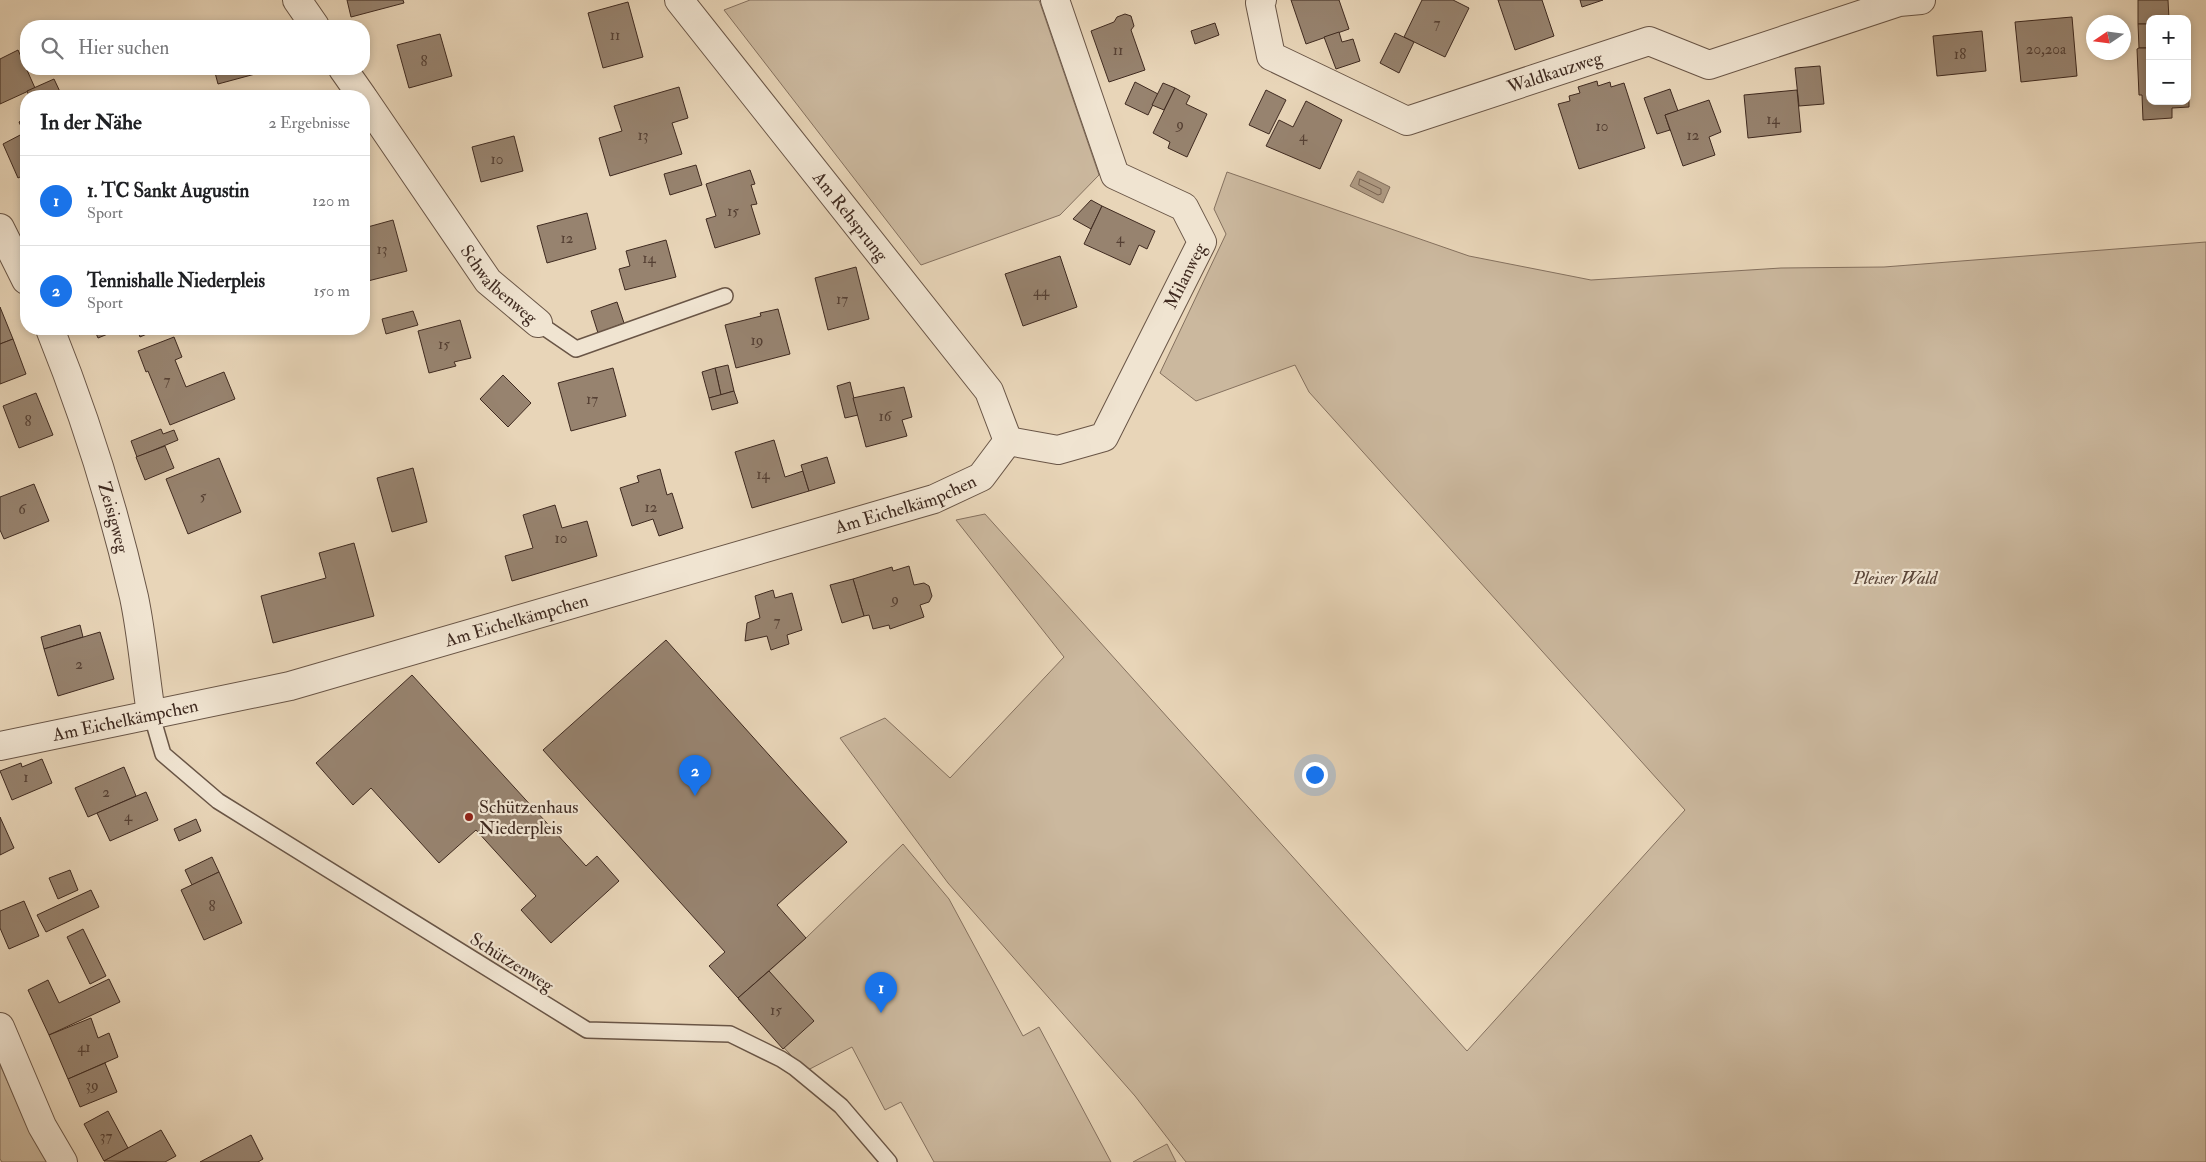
<!DOCTYPE html>
<html lang="de">
<meta charset="utf-8">
<style>
:root{--surface:#fff;--page:#f6f6f6;--text:#202124;--muted:#757577;--line:#e0e0e0;--accent:#1a73e8}
body{margin:0;font-family:"IM FELL Double Pica",serif;background:var(--page);color:var(--text)}
.controls{position:absolute;right:15px;top:15px;display:grid;overflow:hidden;border-radius:10px;box-shadow:0 2px 8px #0003}
.controls button{width:45px;height:45px;display:grid;place-items:center;padding:0;border:0;border-bottom:1px solid var(--line);background:var(--surface);color:var(--text);font:25px sans-serif}
.compass{position:absolute;left:2086px;top:15px;width:45px;height:45px;border-radius:50%;background:var(--surface);box-shadow:0 2px 8px #0003;rotate:257deg}
.you{position:absolute;left:1314px;top:774px;width:18px;height:18px;margin:-12px;border:4px solid #fff;border-radius:50%;background:#1a73e8;box-shadow:0 0 0 8px #1a73e833}
.badge{display:grid;place-items:center;width:32px;height:32px;border-radius:50%;background:var(--accent);color:#fff;font-size:16px;font-weight:700}
.pin{position:absolute;translate:-50% -41px;filter:drop-shadow(0 1px 2px #0008)}
.pin::after{content:'';position:absolute;top:26px;width:18px;height:15px;background:inherit;clip-path:polygon(0 0,100% 0,50% 100%)}
.list{margin:0;padding:0;list-style:none}
h2{display:flex;justify-content:space-between;align-items:center;height:65px;margin:0;padding:0 20px;font-size:21px}
h2 small{font-size:16px;font-weight:400;color:var(--muted)}
.list li{display:grid;grid-template-columns:32px 1fr auto;gap:15px;align-items:center;box-sizing:border-box;height:90px;padding:0 20px;border-top:1px solid var(--line)}
.list b{display:block;font-size:19px;white-space:nowrap}
.list p{margin:0;font-size:16px;white-space:nowrap;color:var(--muted)}
.list em{font-size:16px;font-style:normal;color:var(--muted)}
.icon{flex:none;width:28px;height:28px;fill:none;stroke:currentColor;stroke-width:2;stroke-linecap:round;stroke-linejoin:round}
.map{position:relative;flex:none;width:2206px;height:1162px;overflow:hidden}
.search{position:absolute;background:var(--surface);box-shadow:0 2px 8px #0003;left:20px;top:20px;width:350px;height:55px;display:flex;align-items:center;gap:12px;box-sizing:border-box;padding:0 18px;border-radius:20px;color:var(--muted);font-size:19px}
.panel{position:absolute;background:var(--surface);box-shadow:0 2px 8px #0003;left:20px;top:90px;width:350px;height:245px;border-radius:20px}
.map>svg:first-child{display:block}
.green{fill:#cbb89e;stroke:#85715f}
.water{fill:#af9b84;stroke:#826e5c}
.lines{fill:none;stroke-linecap:round;stroke-linejoin:round}
.shore{stroke:#776252;stroke-width:1}
.building{fill:#97836f;stroke:#3f2a20}
.service-casing{stroke:#695546;stroke-width:18}
.minor-casing{stroke:#695546;stroke-width:30}
.service{stroke:#f0e4d1;stroke-width:15}
.minor{stroke:#f0e4d1;stroke-width:28}
.poi-dot{fill:#8f2418;stroke:#f0e4d1;stroke-width:2}
.labels{text-anchor:middle;stroke-width:4.5;stroke-linejoin:round;paint-order:stroke}
.number-label{font-size:15px;fill:#554034}
.street-label{font-size:18px;fill:#3f2a20;stroke:#f0e4d1}
.park-label{font-size:18px;font-style:italic;fill:#5b4639;stroke:#f0e4d1}
.poi-label{font-size:18px;fill:#3f2a20;stroke:#f0e4d1;text-anchor:start}
</style>
<div class="map">
<svg width="2206" height="1162" viewBox="0 0 2206 1162">
<rect width="100%" height="100%" fill="#e8d5b8"/>
<filter id="stains"><feTurbulence type="fractalNoise" baseFrequency=".004" numOctaves="4"/><feColorMatrix values="0 0 0 0 .2 0 0 0 0 .09 0 0 0 0 .02 0 0 0 .5 -.17"/></filter>
<radialGradient id="worn" r=".72"><stop offset=".6" stop-color="#630" stop-opacity="0"/><stop offset="1" stop-color="#630" stop-opacity=".3"/></radialGradient>
<g class="green">
<polygon points="750,0 1039,0 1099,175 1060,215 921,265 724,10"/>
<polygon points="1227,172 1469,256 1591,280 1781,268 1884,267 2206,242 2206,1162 1186,1162 1135,1096 948,883 840,738 885,718 950,778 1064,657 956,520 985,514 1467,1051 1685,810 1309,392 1295,365 1196,401 1160,373 1226,234 1214,209"/>
<polygon points="903,844 949,899 1023,1036 1039,1027 1111,1162 934,1162 901,1102 885,1110 852,1047 806,1071 738,999 806,938"/>
<polygon points="0,1064 26,1124 49,1162 2,1162 0,1159"/>
<polygon points="1167,1144 1176,1162 1133,1162"/>
</g>
<polygon class="water" points="1358,171 1390,187 1383,203 1350,186"/>
<g class="lines">
<polygon class="shore" points="1360,179 1381,189 1381,194 1378,195 1359,185"/>
</g>
<g class="building">
<polygon points="347,0 403,0 404,3 351,17"/>
<polygon points="1291,0 1339,0 1349,29 1306,44"/>
<polygon points="1422,0 1453,0 1469,8 1445,57 1404,37"/>
<polygon points="1498,0 1542,0 1554,36 1515,50"/>
<polygon points="1580,0 1603,0 1582,7"/>
<polygon points="2138,0 2168,0 2169,19 2150,19 2150,24 2138,24"/>
<polygon points="628,2 643,57 603,68 588,13"/>
<polygon points="1125,14 1131,16 1134,26 1131,30 1145,70 1109,82 1091,31 1114,22 1117,17"/>
<polygon points="2072,17 2077,76 2021,82 2015,22"/>
<polygon points="1215,23 1219,35 1195,44 1191,31"/>
<polygon points="2138,24 2150,24 2150,48 2139,48"/>
<polygon points="1982,31 1986,71 1937,76 1933,36"/>
<polygon points="1339,32 1342,42 1353,39 1360,61 1336,69 1324,37"/>
<polygon points="1395,33 1414,42 1399,73 1380,63"/>
<polygon points="440,34 452,76 409,88 397,45"/>
<polygon points="2139,48 2150,48 2150,101 2187,101 2189,89 2189,107 2172,108 2172,118 2143,120 2142,95 2139,95 2137,49"/>
<polygon points="18,50 35,88 0,104 0,59"/>
<polygon points="1820,66 1824,104 1799,106 1795,68"/>
<polygon points="214,69 270,69 270,70 218,84"/>
<polygon points="54,79 62,96 29,96 27,91"/>
<polygon points="1597,81 1598,86 1610,82 1611,87 1624,83 1645,148 1579,169 1558,104 1570,101 1569,96 1580,93 1578,87"/>
<polygon points="1135,82 1158,94 1148,115 1125,104"/>
<polygon points="1163,83 1175,88 1164,110 1152,105"/>
<polygon points="679,87 688,118 672,123 682,154 610,176 599,138 622,131 614,106"/>
<polygon points="1175,88 1190,96 1186,104 1207,114 1187,157 1168,148 1170,142 1153,133"/>
<polygon points="1670,89 1678,111 1665,115 1670,130 1657,134 1644,98"/>
<polygon points="1266,90 1286,100 1269,134 1249,125"/>
<polygon points="1797,90 1801,132 1748,138 1744,95"/>
<polygon points="1709,100 1721,132 1709,137 1715,155 1683,166 1665,115"/>
<polygon points="1306,101 1342,120 1320,169 1266,146 1279,120 1293,127"/>
<polygon points="26,118 26,133 24,133 19,122"/>
<polygon points="24,133 26,133 26,174 18,178 3,144"/>
<polygon points="514,136 523,171 481,182 472,147"/>
<polygon points="696,165 702,185 670,195 664,174"/>
<polygon points="750,170 755,184 751,185 757,204 751,205 760,234 715,248 706,219 716,216 706,184"/>
<polygon points="1091,200 1102,206 1091,229 1073,219"/>
<polygon points="1102,206 1155,231 1147,249 1139,245 1130,265 1084,244"/>
<polygon points="587,213 596,249 547,263 537,226"/>
<polygon points="393,220 407,271 364,282 364,228"/>
<polygon points="666,240 676,277 625,290 619,269 630,266 626,251"/>
<polygon points="1060,256 1077,307 1023,326 1005,274"/>
<polygon points="856,267 869,319 828,330 815,278"/>
<polygon points="617,302 624,323 598,333 591,311"/>
<polygon points="0,307 13,339 0,344"/>
<polygon points="778,309 790,354 736,368 725,325 761,316 760,313"/>
<polygon points="413,311 418,325 386,334 382,319"/>
<polygon points="460,320 471,358 454,362 456,366 429,373 418,331"/>
<polygon points="94,329 120,329 98,338"/>
<polygon points="137,329 158,329 140,337"/>
<polygon points="174,337 182,357 175,360 186,387 224,372 235,399 170,425 148,371 146,372 138,351"/>
<polygon points="13,339 26,374 0,384 0,344"/>
<polygon points="728,365 734,391 721,395 715,368"/>
<polygon points="613,368 626,416 571,431 558,383"/>
<polygon points="715,368 721,395 709,398 702,372"/>
<polygon points="503,375 531,403 508,427 480,399"/>
<polygon points="850,382 858,415 845,418 837,386"/>
<polygon points="904,387 912,417 902,420 907,436 866,447 853,398"/>
<polygon points="734,391 738,403 712,410 709,398"/>
<polygon points="36,393 53,435 19,448 3,406"/>
<polygon points="161,429 163,434 174,430 178,440 137,457 131,441"/>
<polygon points="774,440 785,477 803,471 809,491 752,508 735,452"/>
<polygon points="165,446 174,468 145,480 136,457"/>
<polygon points="827,457 835,483 809,491 801,465"/>
<polygon points="219,458 241,512 188,534 166,479"/>
<polygon points="413,468 427,522 392,532 377,478"/>
<polygon points="660,469 667,495 672,493 683,528 659,536 653,519 632,526 620,488 639,482 637,476"/>
<polygon points="34,484 49,521 4,539 0,530 0,497"/>
<polygon points="555,505 562,528 587,521 597,556 512,581 505,556 533,548 523,515"/>
<polygon points="354,543 374,616 273,643 261,596 326,578 319,553"/>
<polygon points="909,566 914,585 924,583 929,586 932,596 929,602 920,605 924,617 890,629 889,625 873,629 869,615 864,616 853,579 892,567 893,571"/>
<polygon points="853,579 864,616 842,623 830,585"/>
<polygon points="773,590 775,598 792,593 802,630 787,635 789,644 771,650 767,636 745,641 747,623 760,618 755,596"/>
<polygon points="80,625 83,637 44,649 41,637"/>
<polygon points="100,632 114,679 58,696 44,649"/>
<polygon points="666,640 847,842 777,905 806,938 738,998 709,966 725,952 543,750"/>
<polygon points="412,675 586,866 597,856 619,881 551,943 521,910 536,896 476,830 439,863 371,788 353,805 316,763"/>
<polygon points="42,759 52,783 12,800 0,771 21,763 22,767"/>
<polygon points="124,767 136,796 88,817 75,788"/>
<polygon points="146,792 158,820 110,841 97,813"/>
<polygon points="0,817 14,848 0,855"/>
<polygon points="196,819 201,831 179,841 174,829"/>
<polygon points="212,857 219,872 192,885 185,870"/>
<polygon points="70,870 78,890 58,899 49,878"/>
<polygon points="219,872 242,923 204,940 181,890"/>
<polygon points="91,890 99,907 46,932 37,915"/>
<polygon points="24,901 39,936 9,949 0,928 0,911"/>
<polygon points="83,929 106,976 90,984 67,937"/>
<polygon points="769,971 814,1021 783,1049 738,998"/>
<polygon points="109,979 120,1002 49,1035 28,990 48,980 59,1003"/>
<polygon points="91,1018 98,1038 109,1033 118,1057 68,1079 49,1035"/>
<polygon points="105,1063 117,1092 80,1107 68,1079"/>
<polygon points="108,1111 128,1148 104,1161 84,1124"/>
<polygon points="161,1130 176,1156 165,1162 104,1161"/>
<polygon points="251,1135 263,1159 258,1162 200,1162"/>
</g>
<g class="lines">
<g class="service-casing">
<g id="service">
<polyline points="538,323 576,349 725,296"/>
<polyline points="151,713 163,754 218,801 587,1030 730,1034 781,1059 795,1068 841,1106 889,1162"/>
</g>
</g>
<g class="minor-casing">
<g id="minor">
<polyline points="297,0 315,26"/>
<path id="s1" d="M679 0 989 391 1008 441"/>
<path id="s2" d="M1262 0 1260 3 1271 56 1407 121 1649 41 1709 65 1899 2 1921 0"/>
<polyline points="343,69 362,96"/>
<path id="s3" d="M364 99 488 281 538 323"/>
<polyline points="0,228 26,280"/>
<path id="s4" d="M50 329C85 416 113 505 134 597 142 635 145 675 151 713"/>
<path id="s5" d="M1008 441 1058 450 1104 437 1202 242 1184 207 1115 175 1055 0"/>
<path id="s6" d="M0 746 290 686 934 499 981 477 1008 441"/>
<polyline points="0,1027 42,1126 63,1162"/>
</g>
</g>
<use href="#service" class="service"/>
<use href="#minor" class="minor"/>
</g>
<circle class="poi-dot" cx="469" cy="817" r="5"/>
<g class="labels">
<g class="number-label">
<text x="1437" y="28">7</text>
<text x="615" y="40">11</text>
<text x="2046" y="54">20,20a</text>
<text x="1118" y="55">11</text>
<text x="1960" y="59">18</text>
<text x="424" y="66">8</text>
<text x="1773" y="124">14</text>
<text x="1180" y="129">9</text>
<text x="1602" y="131">10</text>
<text x="643" y="140">13</text>
<text x="1693" y="140">12</text>
<text x="1303" y="141">4</text>
<text x="497" y="164">10</text>
<text x="733" y="216">15</text>
<text x="567" y="243">12</text>
<text x="1120" y="243">4</text>
<text x="382" y="254">13</text>
<text x="649" y="263">14</text>
<text x="1041" y="296">44</text>
<text x="842" y="304">17</text>
<text x="757" y="345">19</text>
<text x="444" y="349">15</text>
<text x="167" y="385">7</text>
<text x="592" y="404">17</text>
<text x="885" y="421">16</text>
<text x="28" y="426">8</text>
<text x="763" y="479">14</text>
<text x="203" y="501">5</text>
<text x="651" y="512">12</text>
<text x="22" y="514">6</text>
<text x="561" y="543">10</text>
<text x="895" y="604">9</text>
<text x="777" y="626">7</text>
<text x="79" y="669">2</text>
<text x="26" y="782">1</text>
<text x="106" y="797">2</text>
<text x="128" y="821">4</text>
<text x="212" y="911">8</text>
<text x="776" y="1015">15</text>
<text x="84" y="1052">41</text>
<text x="92" y="1090">39</text>
<text x="106" y="1141">37</text>
</g>
<g class="street-label">
<text dy="6" stroke="none"><textPath href="#s2" startOffset="364">Waldkauzweg</textPath></text>
<text dy="6" stroke="none"><textPath href="#s1" startOffset="276">Am Rehsprung</textPath></text>
<text dy="6" stroke="none"><textPath href="#s5" startOffset="279">Milanweg</textPath></text>
<text dy="6" stroke="none"><textPath href="#s3" startOffset="230">Schwalbenweg</textPath></text>
<text dy="6" stroke="none"><textPath href="#s6" startOffset="938">Am Eichelkämpchen</textPath></text>
<text dy="6" stroke="none"><textPath href="#s4" startOffset="199">Zeisigweg</textPath></text>
<text dy="6" stroke="none"><textPath href="#s6" startOffset="532">Am Eichelkämpchen</textPath></text>
<text dy="6" stroke="none"><textPath href="#s6" startOffset="128">Am Eichelkämpchen</textPath></text>
<text transform="translate(512 962) rotate(32)" y="6">Schützenweg</text>
</g>
<g class="park-label">
<text x="1895" y="584">Pleiser Wald</text>
</g>
<g class="poi-label">
<text x="479" y="813">Schützenhaus<tspan x="479" dy="21">Niederpleis</tspan></text>
</g>
</g>
<rect width="100%" height="100%" filter="url(#stains)"/>
<rect width="100%" height="100%" fill="url(#worn)"/>
</svg>
<div class="controls">
<button>+</button>
<button>−</button>
</div>
<svg class="compass" viewBox="-18 -18 36 36"><path d="M0-13l5 13h-10z" fill="#e53935"/><path d="M0 13l5-13h-10z" fill="#757577"/></svg>
<div class="you"></div>
<div class="pin badge" style="left:881px;top:1013px">1</div>
<div class="pin badge" style="left:695px;top:796px">2</div>
<div class="search"><svg class="icon" aria-label="search" viewBox="0 0 24 24"><circle cx="10" cy="10" r="6"/><path d="M15 15l6 6"/></svg>Hier suchen</div>
<section class="panel">
<h2>In der Nähe<small>2 Ergebnisse</small></h2>
<ul class="list">
<li><span class="badge">1</span><div><b>1. TC Sankt Augustin</b><p>Sport</p></div><em>120 m</em></li>
<li><span class="badge">2</span><div><b>Tennishalle Niederpleis</b><p>Sport</p></div><em>150 m</em></li>
</ul>
</section>
</div>
